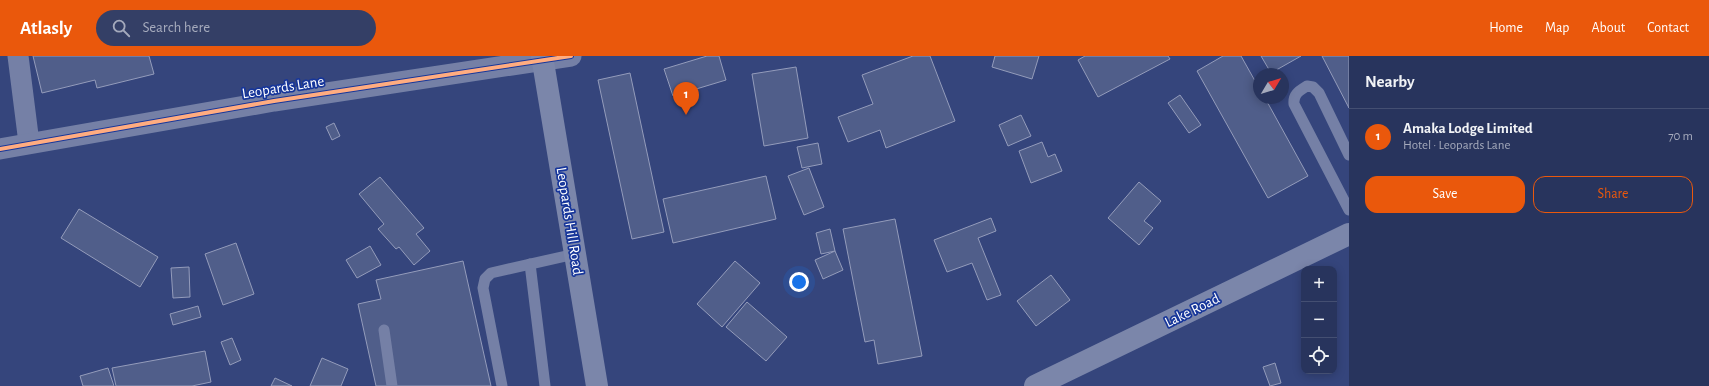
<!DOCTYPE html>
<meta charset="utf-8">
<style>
:root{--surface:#28345d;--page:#343f66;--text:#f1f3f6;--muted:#a5aabc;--line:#444f72;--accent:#ea580c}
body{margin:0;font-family:"Alegreya Sans",sans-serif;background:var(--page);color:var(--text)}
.controls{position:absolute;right:12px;bottom:12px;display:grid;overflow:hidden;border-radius:8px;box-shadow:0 2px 10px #0003}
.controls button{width:36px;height:36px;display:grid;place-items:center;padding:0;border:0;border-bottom:1px solid var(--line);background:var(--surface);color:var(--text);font:20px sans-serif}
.compass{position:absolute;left:1253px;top:12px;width:36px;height:36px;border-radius:50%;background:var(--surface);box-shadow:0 2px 10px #0003;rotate:52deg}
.you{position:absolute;left:799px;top:226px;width:14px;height:14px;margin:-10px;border:3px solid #fff;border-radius:50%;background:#1a73e8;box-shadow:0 0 0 6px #1a73e833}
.badge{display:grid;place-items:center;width:26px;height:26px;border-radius:50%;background:var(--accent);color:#fff;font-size:13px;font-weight:700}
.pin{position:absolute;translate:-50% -33px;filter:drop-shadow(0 1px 2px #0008)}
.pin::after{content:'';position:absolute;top:21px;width:14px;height:12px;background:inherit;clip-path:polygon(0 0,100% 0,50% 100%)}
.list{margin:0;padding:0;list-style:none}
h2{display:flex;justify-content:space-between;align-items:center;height:52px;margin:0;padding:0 16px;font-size:17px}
h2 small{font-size:13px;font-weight:400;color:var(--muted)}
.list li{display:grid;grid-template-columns:26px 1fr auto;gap:12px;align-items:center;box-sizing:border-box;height:56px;padding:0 16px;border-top:1px solid var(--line)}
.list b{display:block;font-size:15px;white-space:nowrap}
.list p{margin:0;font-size:13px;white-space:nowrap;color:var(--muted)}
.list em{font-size:13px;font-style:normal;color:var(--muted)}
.actions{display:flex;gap:8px;padding:12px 16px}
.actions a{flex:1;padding:9px 0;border:1px solid var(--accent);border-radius:12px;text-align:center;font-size:14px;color:var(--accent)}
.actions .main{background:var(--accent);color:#fff}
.icon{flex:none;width:22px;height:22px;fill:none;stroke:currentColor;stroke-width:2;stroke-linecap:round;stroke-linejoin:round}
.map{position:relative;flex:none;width:1349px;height:330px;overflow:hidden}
header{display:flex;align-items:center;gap:24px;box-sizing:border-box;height:56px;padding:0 20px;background:var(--accent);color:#fff}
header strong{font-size:19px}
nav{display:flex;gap:22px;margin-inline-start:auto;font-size:14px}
.search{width:280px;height:36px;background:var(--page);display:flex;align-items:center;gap:10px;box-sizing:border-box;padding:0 14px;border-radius:22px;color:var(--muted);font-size:15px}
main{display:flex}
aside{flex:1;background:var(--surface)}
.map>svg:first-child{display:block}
.building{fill:#505e8a;stroke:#949cbb}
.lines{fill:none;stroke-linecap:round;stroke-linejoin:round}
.lane{stroke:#7580a6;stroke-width:11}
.street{stroke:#7580a6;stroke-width:21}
.secondary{stroke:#7b86aa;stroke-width:22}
.cycleway-casing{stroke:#17369a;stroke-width:6}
.cycleway{stroke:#ffac80;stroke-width:4}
.labels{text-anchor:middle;stroke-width:3.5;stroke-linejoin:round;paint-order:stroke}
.street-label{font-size:15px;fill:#fff;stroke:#17369a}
</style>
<header>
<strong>Atlasly</strong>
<div class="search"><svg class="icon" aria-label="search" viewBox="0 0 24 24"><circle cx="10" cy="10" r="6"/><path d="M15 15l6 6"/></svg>Search here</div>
<nav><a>Home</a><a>Map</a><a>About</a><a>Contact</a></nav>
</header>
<main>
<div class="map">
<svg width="1349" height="330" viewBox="0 0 1349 330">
<rect width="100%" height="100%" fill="#35457c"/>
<g class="building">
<polygon points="33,0 149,0 154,18 97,32 95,24 42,37"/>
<polygon points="707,0 719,0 726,24 673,40 664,13"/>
<polygon points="913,0 930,0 955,65 886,92 880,74 848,86 838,61 873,48 862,19"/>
<polygon points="995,0 1039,0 1032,23 992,11"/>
<polygon points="1085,0 1168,0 1170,3 1098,41 1078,4"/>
<polygon points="1223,0 1241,0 1259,32 1259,42 1265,42 1308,120 1268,142 1197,15"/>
<polygon points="1261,0 1301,0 1271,17"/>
<polygon points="1322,0 1349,0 1349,52"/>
<polygon points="796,11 808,82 764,90 752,18"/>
<polygon points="630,17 664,176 632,183 598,24"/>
<polygon points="1180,39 1201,69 1189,77 1168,47"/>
<polygon points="1021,59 1031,80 1008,90 999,69"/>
<polygon points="334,67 340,80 332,84 326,71"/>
<polygon points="1042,86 1048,101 1055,98 1062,115 1031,127 1019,95"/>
<polygon points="818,87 822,108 802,112 797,91"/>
<polygon points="809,112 824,151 804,159 788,120"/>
<polygon points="766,120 776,163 673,187 663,143"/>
<polygon points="380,121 424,172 416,178 430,195 414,209 399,191 396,193 378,173 384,168 359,138"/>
<polygon points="1139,126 1161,145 1144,165 1153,172 1139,189 1108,162"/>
<polygon points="79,153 158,201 140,231 61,182"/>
<polygon points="991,162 996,175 978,182 1001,239 987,244 972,207 947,216 934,184"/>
<polygon points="895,163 922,300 878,308 874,284 865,286 843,173"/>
<polygon points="830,173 835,195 821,198 816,177"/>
<polygon points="236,187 254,238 223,249 205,198"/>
<polygon points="370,190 381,209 357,222 346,204"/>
<polygon points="835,195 843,214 823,223 815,204"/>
<polygon points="463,205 491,330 376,330 358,248 381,243 376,224"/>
<polygon points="735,205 760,227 722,271 697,248"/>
<polygon points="189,211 190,241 173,242 171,212"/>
<polygon points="1051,219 1070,244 1036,270 1017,245"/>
<polygon points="747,246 787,281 766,305 726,271"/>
<polygon points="198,250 201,261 173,269 170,258"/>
<polygon points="232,282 241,304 230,309 221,286"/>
<polygon points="205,295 211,326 192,330 116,330 112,312"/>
<polygon points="322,302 348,313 341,330 310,330"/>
<polygon points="1275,307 1281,327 1270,330 1263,311"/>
<polygon points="108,312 114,330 83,330 80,320"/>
<polygon points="275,322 292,330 271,330"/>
</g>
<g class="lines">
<g class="lane">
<path d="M1349 99 1319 37 1313 31 1307 30C1299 35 1293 38 1294 48L1349 154"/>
<polyline points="530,208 545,330"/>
<polyline points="384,274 392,330"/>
<polyline points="502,330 483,232 485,223 491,217 575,198"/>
</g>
<g class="street">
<polyline points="18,0 29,87"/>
<polyline points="0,93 274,45 571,0"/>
</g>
<g class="secondary">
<polyline points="542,0 597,330"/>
<polyline points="1035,330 1349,178"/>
</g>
<g class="cycleway-casing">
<polyline id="cycleway" points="0,93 274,45 571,0"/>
</g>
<use href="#cycleway" class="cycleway"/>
</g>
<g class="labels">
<g class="street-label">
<text transform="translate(283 31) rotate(-9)" y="5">Leopards Lane</text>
<text transform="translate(570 165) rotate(81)" y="5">Leopards Hill Road</text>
<text transform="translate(1192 254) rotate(-26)" y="5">Lake Road</text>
</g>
</g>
</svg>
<div class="controls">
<button>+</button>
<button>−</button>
<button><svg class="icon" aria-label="locate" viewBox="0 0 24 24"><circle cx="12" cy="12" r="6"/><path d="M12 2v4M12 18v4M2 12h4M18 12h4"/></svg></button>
</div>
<svg class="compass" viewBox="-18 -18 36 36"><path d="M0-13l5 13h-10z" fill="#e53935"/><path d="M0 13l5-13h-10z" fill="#a5aabc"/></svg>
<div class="you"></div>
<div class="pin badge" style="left:686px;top:59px">1</div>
</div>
<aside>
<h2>Nearby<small></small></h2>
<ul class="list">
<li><span class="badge">1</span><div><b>Amaka Lodge Limited</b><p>Hotel · Leopards Lane</p></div><em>70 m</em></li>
</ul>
<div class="actions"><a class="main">Save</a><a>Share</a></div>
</aside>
</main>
